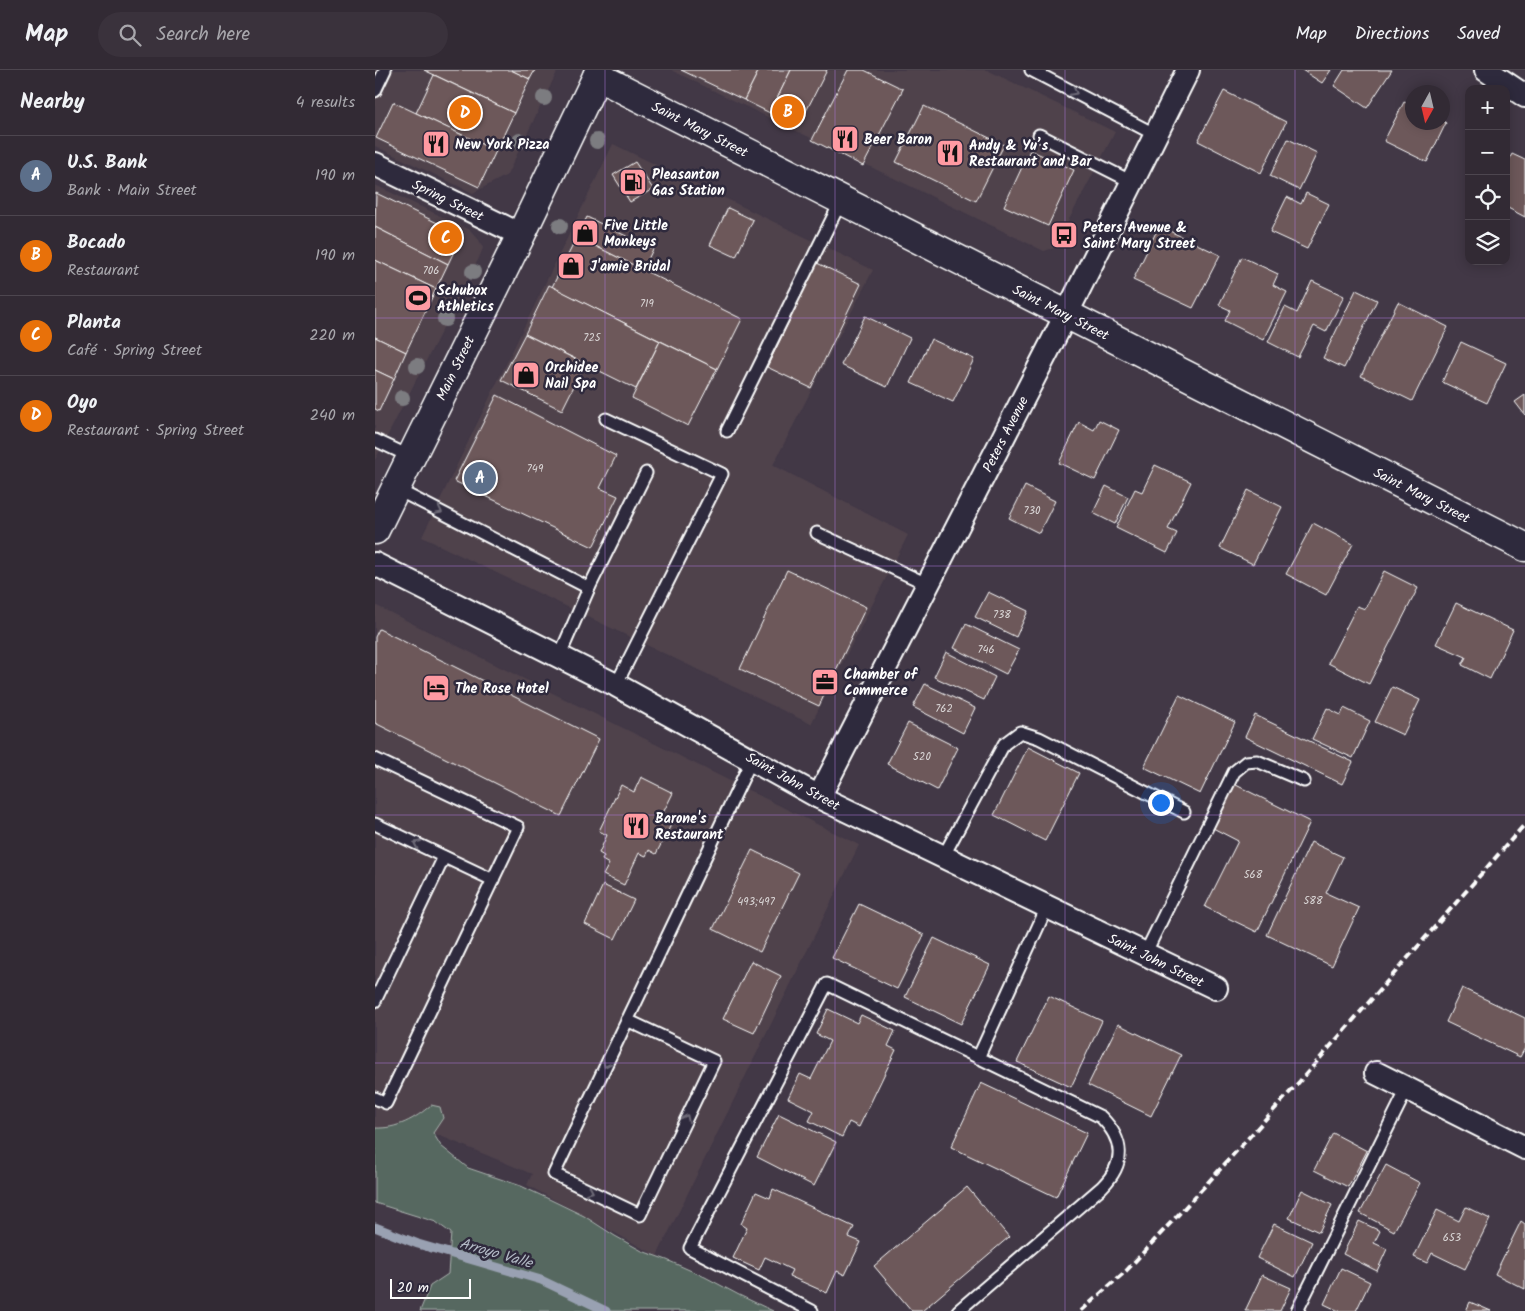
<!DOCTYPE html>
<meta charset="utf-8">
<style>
:root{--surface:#322a34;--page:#3a323c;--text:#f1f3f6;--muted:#a8a7ac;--line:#4d464f;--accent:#ff9aa2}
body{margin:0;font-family:Kalam,sans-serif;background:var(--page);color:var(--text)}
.controls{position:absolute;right:15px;top:15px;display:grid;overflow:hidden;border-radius:10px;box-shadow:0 2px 12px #0003}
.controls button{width:45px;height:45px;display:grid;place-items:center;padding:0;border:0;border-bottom:1px solid var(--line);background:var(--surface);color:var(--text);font:25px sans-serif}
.compass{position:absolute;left:1030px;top:15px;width:45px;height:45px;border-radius:50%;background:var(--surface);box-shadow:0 2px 12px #0003;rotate:188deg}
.scale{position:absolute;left:15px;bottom:12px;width:81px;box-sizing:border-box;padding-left:5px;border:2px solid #fff;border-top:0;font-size:14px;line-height:18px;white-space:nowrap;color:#fff;-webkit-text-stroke:4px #2f2a3d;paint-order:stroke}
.you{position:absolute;left:785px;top:732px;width:18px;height:18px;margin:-12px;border:4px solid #fff;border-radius:50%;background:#1a73e8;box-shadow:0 0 0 8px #1a73e833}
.badge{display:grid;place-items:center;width:32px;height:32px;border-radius:50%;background:var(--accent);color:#fff;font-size:16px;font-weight:700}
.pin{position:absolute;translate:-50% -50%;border:2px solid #fff;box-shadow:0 1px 5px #0006}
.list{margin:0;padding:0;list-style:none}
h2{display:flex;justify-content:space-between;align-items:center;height:65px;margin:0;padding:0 20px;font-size:21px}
h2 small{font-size:16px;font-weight:400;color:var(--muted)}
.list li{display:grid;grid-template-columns:32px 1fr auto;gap:15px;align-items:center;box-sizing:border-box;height:80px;padding:0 20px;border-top:1px solid var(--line)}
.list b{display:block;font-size:19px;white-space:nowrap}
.list p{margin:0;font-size:16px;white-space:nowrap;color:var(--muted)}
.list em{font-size:16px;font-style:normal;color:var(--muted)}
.icon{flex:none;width:28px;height:28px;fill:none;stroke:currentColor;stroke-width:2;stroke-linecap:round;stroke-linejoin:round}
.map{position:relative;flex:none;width:1150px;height:1241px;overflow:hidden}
header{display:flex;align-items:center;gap:30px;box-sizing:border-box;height:70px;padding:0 25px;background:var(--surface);border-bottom:1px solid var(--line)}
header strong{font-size:24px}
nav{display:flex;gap:28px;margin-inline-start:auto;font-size:18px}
.search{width:350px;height:45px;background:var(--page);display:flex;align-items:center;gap:12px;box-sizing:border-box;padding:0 18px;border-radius:28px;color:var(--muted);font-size:19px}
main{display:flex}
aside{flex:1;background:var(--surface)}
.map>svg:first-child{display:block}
.built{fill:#4f424c}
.green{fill:#576860;stroke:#abb4b0}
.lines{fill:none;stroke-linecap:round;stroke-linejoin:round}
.stream{stroke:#99a1b2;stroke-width:9}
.building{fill:#6d595a;stroke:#fff}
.lane-casing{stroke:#fff;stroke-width:15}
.street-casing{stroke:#fff;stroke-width:26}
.secondary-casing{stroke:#fff;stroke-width:31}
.lane{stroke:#2f2a3d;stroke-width:11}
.street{stroke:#2f2a3d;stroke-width:22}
.secondary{stroke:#2f2a3d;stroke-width:28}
.rail{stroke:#fff;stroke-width:4;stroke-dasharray:8 4;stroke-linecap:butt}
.tree{fill:#7c7c80}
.oneway{stroke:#6d6a77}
.grid{fill:none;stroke:#a976d5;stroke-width:1;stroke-opacity:0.55}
.labels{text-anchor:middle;stroke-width:5;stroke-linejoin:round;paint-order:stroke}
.number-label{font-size:11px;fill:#dad6d6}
.street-label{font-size:14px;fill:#fff;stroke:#2f2a3d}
.poi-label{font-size:14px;font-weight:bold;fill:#fff;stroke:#2f2a3d;text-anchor:start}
.water-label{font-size:15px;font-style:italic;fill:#b2b9c5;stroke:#2f2a3d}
</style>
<header>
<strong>Map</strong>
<div class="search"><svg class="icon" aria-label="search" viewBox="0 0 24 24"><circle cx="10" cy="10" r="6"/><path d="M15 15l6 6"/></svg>Search here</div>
<nav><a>Map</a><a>Directions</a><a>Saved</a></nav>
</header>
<main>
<aside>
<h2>Nearby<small>4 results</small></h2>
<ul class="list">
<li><span class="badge" style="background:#5c6f8a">A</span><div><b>U.S. Bank</b><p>Bank · Main Street</p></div><em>190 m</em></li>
<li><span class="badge" style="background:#e8710a">B</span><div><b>Bocado</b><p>Restaurant</p></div><em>190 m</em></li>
<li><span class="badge" style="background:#e8710a">C</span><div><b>Planta</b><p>Café · Spring Street</p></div><em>220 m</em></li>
<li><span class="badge" style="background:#e8710a">D</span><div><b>Oyo</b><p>Restaurant · Spring Street</p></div><em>240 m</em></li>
</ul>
</aside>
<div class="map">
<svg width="1150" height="1241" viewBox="0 0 1150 1241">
<rect width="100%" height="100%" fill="#423846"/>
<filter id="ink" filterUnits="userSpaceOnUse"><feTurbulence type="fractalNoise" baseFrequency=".02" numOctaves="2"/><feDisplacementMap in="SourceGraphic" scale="10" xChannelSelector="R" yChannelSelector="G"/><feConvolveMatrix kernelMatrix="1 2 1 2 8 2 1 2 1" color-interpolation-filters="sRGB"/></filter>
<g filter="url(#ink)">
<g class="built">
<polygon points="0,0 183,0 132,105 98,123 0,76"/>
<polygon points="296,0 612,0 740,62 679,178 669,181"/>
<polygon points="238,74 498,200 398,395 533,465 436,654 47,467"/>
<polygon points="0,115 95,160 104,170 108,178 104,188 0,390"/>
<polygon points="0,535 484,775 282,1186 152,1115 157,1104 34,1053 0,1066"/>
</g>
<path class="green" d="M56 1035 65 1037 68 1048 58 1063 66 1076 93 1098 146 1116 176 1130 209 1146 240 1166 267 1181 292 1190 330 1207 364 1225 398 1241H45L55 1216 73 1204 76 1163 61 1152 0 1133V1058C22 1059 40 1049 56 1035Z"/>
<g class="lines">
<polyline class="stream" points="0,1157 43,1174 166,1210 231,1241"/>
</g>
<g class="building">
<polygon points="49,0 136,0 155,9 139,43"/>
<polygon points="136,0 160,0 155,9"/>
<polygon points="306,0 384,0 369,30"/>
<polygon points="384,0 416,0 395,43 369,30"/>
<polygon points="416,0 452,0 423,57 395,43"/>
<polygon points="473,0 489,0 528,19 488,96 437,70"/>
<polygon points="927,0 956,0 947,13"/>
<polygon points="969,0 1017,0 992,38 959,16"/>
<polygon points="59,5 139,43 121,81 41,43"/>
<polygon points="849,21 911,52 886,103 823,71"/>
<polygon points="18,32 121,81 104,117 1,68"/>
<polygon points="1029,32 1038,36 1038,52 1068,52 1068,51 1071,53 1052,92 1009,71"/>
<polygon points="549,36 629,75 601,131 521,92"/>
<polygon points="913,69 942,83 924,120 895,106"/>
<polygon points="655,80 699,100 673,156 629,136"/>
<polygon points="1137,84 1150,90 1150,147 1131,137 1131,96"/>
<polygon points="260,92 278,119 255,132 238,105"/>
<polygon points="1,123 87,165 73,194 0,157"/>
<polygon points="931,123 954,134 932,179 895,162 912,127 926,134"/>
<polygon points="353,138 378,150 361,187 335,175"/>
<polygon points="212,147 278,179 268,200 202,167"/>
<polygon points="784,156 845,185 818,238 758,210"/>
<polygon points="0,157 73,194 61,219 0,190"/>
<polygon points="202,167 367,249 342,299 177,217"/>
<polygon points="867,187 903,204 898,215 912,222 888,270 850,251 855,240 844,235"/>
<polygon points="0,190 61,219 31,282 0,267"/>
<polygon points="442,193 486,214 436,318 392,297"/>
<polygon points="937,211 969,226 951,262 939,256 923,287 893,272 910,237 922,243"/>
<polygon points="174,215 285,271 261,319 150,264"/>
<polygon points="981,220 1002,230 969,298 948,288"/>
<polygon points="1023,232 1073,257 1037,331 986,306"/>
<polygon points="490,246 535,268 512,317 466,295"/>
<polygon points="150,264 210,294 187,340 126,310"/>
<polygon points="0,267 31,282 19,309 0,300"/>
<polygon points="556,269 599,289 578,332 536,313"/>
<polygon points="285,271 342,299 313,356 257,328"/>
<polygon points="1086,272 1131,293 1112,333 1067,312"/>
<polygon points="0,300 19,309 4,341 0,339"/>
<polygon points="122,325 241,386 225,418 243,426 218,477 79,411"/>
<polygon points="1150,325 1150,345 1140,332"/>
<polygon points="724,350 744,360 720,410 684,393 704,352 719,360"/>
<polygon points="780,395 816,412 793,459 802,463 792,483 741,458 760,419 767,422"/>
<polygon points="650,416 680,431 664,463 634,448"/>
<polygon points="731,416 753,427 740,454 718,443"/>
<polygon points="873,420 907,437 878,494 845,478"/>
<polygon points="938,453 978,474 951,525 911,504"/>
<polygon points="412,500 491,537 444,636 365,599"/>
<polygon points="1009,501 1043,518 994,614 953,593 982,536 990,539"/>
<polygon points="613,522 653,541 641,567 600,547"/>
<polygon points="1081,533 1138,560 1115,609 1087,595 1091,587 1061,574"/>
<polygon points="591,554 644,580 631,604 579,578"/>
<polygon points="4,559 224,669 186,746 0,653 0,567"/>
<polygon points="571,582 620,607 609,630 559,607"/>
<polygon points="550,614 600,638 588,663 538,637"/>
<polygon points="1017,617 1045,630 1028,665 1000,652"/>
<polygon points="804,625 860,652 825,724 769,697"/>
<polygon points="952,638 966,645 969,638 995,651 978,688 937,669"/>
<polygon points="880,645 978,692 967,714 870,667"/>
<polygon points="533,653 583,678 562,720 512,694"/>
<polygon points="653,677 704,703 670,771 619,745"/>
<polygon points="266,707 298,723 287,745 298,751 281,784 274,780 271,786 264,783 249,815 228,805 234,794 227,790 229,786 224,783 232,765 224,761 246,715 259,722"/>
<polygon points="859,714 935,752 882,862 830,837 863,771 838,758"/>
<polygon points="936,772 968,787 951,823 984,838 957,896 892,865"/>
<polygon points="377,780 424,803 385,882 338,859"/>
<polygon points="228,815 259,830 240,869 210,854"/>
<polygon points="484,834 549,865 522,919 457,888"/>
<polygon points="559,868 615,895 586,954 530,927"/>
<polygon points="376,891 406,906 379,963 348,949"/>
<polygon points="1087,918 1150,948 1150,978 1145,987 1071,952"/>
<polygon points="674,926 727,951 696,1017 642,992"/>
<polygon points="453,939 482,953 486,945 520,961 513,976 521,980 484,1057 474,1052 467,1067 434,1051 439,1041 413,1028 425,1004 436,1009 455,971 441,964"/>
<polygon points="743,954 806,985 776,1046 713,1015"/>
<polygon points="606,1013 712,1063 681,1127 576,1077"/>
<polygon points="404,1044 461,1072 439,1116 382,1087"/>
<polygon points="958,1063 992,1081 973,1117 939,1100"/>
<polygon points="1011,1095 1045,1113 1019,1161 985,1143"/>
<polygon points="592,1117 634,1167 547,1241 537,1241 499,1196"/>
<polygon points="398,1119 479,1157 474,1167 486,1172 470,1205 462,1201 452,1223 414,1206 417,1200 390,1187 384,1200 358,1188 372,1158 366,1154 381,1122 395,1128"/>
<polygon points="927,1120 957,1135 944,1162 914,1148"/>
<polygon points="1091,1137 1115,1149 1090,1199 1057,1183 1052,1193 1039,1187 1062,1140 1084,1151"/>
<polygon points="984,1151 1005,1161 999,1173 1012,1179 1002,1201 968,1184"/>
<polygon points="1146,1151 1150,1154 1150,1219 1120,1204"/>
<polygon points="899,1154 937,1172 920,1207 882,1188"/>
<polygon points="966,1198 995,1212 981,1241 964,1241 949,1234"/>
<polygon points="887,1205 916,1218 905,1241 870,1241"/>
<polygon points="1095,1232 1116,1241 1091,1241"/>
</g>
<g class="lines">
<g class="lane-casing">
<g id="lane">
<polyline points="656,0 781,65"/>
<polyline points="0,21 10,0"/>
<polyline points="664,65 757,112"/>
<polyline points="231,349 347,404 241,615"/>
<polyline points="352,361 466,131"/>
<polyline points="0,370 36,387"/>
<polyline points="21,419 214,518"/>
<polyline points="442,463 552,514"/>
<polyline points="184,587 214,518 271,403"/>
<polyline points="0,689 143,757 11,1033 0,1028"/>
<polyline points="0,754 118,810"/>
<polyline points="568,787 629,674 645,662 664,668 809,742"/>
<polyline points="770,884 859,702 871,692 882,691 929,711"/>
<polyline points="0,931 69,787"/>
<path d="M252 950 339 991 265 1145 179 1104C245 966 311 828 377 689"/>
<polyline points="603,988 672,837"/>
<path d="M437 1241 315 1178 452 914 726 1047C749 1070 751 1093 727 1117L583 1241"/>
<polyline points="922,1241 1032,1019"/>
</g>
</g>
<g class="street-casing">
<g id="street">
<polyline points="1111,0 1150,26"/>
<polyline points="0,94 146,165"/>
<polyline points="0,494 241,615 444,727 841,918"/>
<polyline points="444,727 691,245 813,0"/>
<polyline points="1001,1003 1150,1078"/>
</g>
</g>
<g class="secondary-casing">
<g id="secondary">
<polyline points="222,6 1150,477"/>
<polyline points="0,460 146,165 225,0"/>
</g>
</g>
<use href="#lane" class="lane"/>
<use href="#street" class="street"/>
<use href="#secondary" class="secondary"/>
<polyline class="rail" points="706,1241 751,1201 828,1118 925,1011 1150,754"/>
</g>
<g class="tree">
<circle cx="169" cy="28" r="8"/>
<circle cx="145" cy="71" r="8"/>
<circle cx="222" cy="71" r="8"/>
<circle cx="185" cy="156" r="8"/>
<circle cx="98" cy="202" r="8"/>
<circle cx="70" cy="249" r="8"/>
<circle cx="42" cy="296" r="8"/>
<circle cx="27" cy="328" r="8"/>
</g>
<defs><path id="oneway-chevron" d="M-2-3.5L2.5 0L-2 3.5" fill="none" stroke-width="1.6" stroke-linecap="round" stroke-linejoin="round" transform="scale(1.25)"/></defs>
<g class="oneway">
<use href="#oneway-chevron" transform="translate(699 22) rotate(27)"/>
<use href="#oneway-chevron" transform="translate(64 441) rotate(27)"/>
<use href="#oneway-chevron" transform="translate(42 774) rotate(-155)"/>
<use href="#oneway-chevron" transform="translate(231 994) rotate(115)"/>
<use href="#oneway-chevron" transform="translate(311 1048) rotate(-64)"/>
<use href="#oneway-chevron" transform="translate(215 1121) rotate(25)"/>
</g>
</g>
<path class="grid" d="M230 0V1241M460 0V1241M690 0V1241M920 0V1241M0 248H1150M0 496H1150M0 745H1150M0 993H1150"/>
<defs>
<g id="restaurant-square" transform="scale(1.4375)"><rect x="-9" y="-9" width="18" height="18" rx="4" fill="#ff9aa2" stroke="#2f2a3d"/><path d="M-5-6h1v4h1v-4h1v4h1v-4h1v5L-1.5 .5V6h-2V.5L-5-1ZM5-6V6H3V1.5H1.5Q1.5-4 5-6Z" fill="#111"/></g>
<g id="fuel-square" transform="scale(1.4375)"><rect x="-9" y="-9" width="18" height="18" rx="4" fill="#ff9aa2" stroke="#2f2a3d"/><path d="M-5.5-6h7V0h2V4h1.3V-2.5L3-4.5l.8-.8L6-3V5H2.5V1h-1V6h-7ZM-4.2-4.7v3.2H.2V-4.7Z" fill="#111"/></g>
<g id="shop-square" transform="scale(1.4375)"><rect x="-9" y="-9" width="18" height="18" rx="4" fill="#ff9aa2" stroke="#2f2a3d"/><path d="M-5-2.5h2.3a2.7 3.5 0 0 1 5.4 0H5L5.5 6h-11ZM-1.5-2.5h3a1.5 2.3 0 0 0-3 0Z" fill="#111"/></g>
<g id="bus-square" transform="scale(1.4375)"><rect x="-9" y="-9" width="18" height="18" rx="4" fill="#ff9aa2" stroke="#2f2a3d"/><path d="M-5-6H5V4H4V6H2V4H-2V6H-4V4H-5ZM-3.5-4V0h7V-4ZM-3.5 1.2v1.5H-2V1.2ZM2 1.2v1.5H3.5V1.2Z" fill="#111"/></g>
<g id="stadium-square" transform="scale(1.4375)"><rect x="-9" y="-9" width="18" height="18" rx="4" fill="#ff9aa2" stroke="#2f2a3d"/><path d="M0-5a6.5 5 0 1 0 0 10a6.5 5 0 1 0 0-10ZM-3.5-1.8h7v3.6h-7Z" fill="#111"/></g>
<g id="office-square" transform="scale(1.4375)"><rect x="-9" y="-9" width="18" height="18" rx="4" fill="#ff9aa2" stroke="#2f2a3d"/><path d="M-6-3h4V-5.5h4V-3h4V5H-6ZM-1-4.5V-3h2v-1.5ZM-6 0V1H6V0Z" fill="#111"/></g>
<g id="hotel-square" transform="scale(1.4375)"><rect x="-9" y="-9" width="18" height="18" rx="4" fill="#ff9aa2" stroke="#2f2a3d"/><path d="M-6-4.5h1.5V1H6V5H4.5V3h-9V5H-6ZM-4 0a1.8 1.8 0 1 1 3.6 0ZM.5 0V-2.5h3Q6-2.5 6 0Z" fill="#111"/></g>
</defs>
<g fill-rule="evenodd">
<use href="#restaurant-square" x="470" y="69"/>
<use href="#restaurant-square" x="61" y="74"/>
<use href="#restaurant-square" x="575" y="83"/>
<use href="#fuel-square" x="258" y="112"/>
<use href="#shop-square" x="210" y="163"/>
<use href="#bus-square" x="689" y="165"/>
<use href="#shop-square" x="196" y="196"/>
<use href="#stadium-square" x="43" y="228"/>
<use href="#shop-square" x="151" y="305"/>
<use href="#office-square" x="450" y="612"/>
<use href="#hotel-square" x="61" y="618"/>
<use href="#restaurant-square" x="261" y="756"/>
</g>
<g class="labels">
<g class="number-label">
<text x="56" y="204">706</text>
<text x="272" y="237">719</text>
<text x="217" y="271">725</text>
<text x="160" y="402">749</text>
<text x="657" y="444">730</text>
<text x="627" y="548">738</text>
<text x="611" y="583">746</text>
<text x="569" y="642">762</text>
<text x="547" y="690">520</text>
<text x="878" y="808">568</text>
<text x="938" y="834">588</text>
<text x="381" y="835">493;497</text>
<text x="1077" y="1171">653</text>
</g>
<g class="street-label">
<text transform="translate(325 59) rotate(27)" y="5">Saint Mary Street</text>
<text transform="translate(73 130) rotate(26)" y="5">Spring Street</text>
<text transform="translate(686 242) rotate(27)" y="5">Saint Mary Street</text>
<text transform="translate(80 298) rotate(-64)" y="5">Main Street</text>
<text transform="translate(630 364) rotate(-63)" y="5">Peters Avenue</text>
<text transform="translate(1047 425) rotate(27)" y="5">Saint Mary Street</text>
<text transform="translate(418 711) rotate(29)" y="5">Saint John Street</text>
<text transform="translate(781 890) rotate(26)" y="5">Saint John Street</text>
</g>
<g class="poi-label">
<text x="489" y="74">Beer Baron</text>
<text x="80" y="79">New York Pizza</text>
<text x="594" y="80">Andy &amp; Yu’s<tspan x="594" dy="16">Restaurant and Bar</tspan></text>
<text x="277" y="109">Pleasanton<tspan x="277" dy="16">Gas Station</tspan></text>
<text x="229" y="160">Five Little<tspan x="229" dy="16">Monkeys</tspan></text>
<text x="708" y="162">Peters Avenue &amp;<tspan x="708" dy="16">Saint Mary Street</tspan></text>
<text x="215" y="201">J'amie Bridal</text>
<text x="62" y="225">Schubox<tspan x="62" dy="16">Athletics</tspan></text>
<text x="170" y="302">Orchidee<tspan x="170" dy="16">Nail Spa</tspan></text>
<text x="469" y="609">Chamber of<tspan x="469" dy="16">Commerce</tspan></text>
<text x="80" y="623">The Rose Hotel</text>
<text x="280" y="753">Barone's<tspan x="280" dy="16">Restaurant</tspan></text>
</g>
<g class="water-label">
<text transform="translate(121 1183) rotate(16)" y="5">Arroyo Valle</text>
</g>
</g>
</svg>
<div class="controls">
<button>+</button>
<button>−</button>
<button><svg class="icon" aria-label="locate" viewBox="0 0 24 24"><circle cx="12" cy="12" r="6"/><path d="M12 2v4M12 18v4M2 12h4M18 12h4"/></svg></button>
<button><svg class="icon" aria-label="layers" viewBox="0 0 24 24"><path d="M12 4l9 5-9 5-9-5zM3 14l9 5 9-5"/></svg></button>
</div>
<svg class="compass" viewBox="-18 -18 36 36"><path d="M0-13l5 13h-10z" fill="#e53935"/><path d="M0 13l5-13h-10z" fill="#a8a7ac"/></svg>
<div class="scale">20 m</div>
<div class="you"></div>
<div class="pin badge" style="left:105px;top:408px;background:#5c6f8a">A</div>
<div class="pin badge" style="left:413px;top:42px;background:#e8710a">B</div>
<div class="pin badge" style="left:71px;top:168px;background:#e8710a">C</div>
<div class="pin badge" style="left:90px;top:43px;background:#e8710a">D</div>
</div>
</main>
